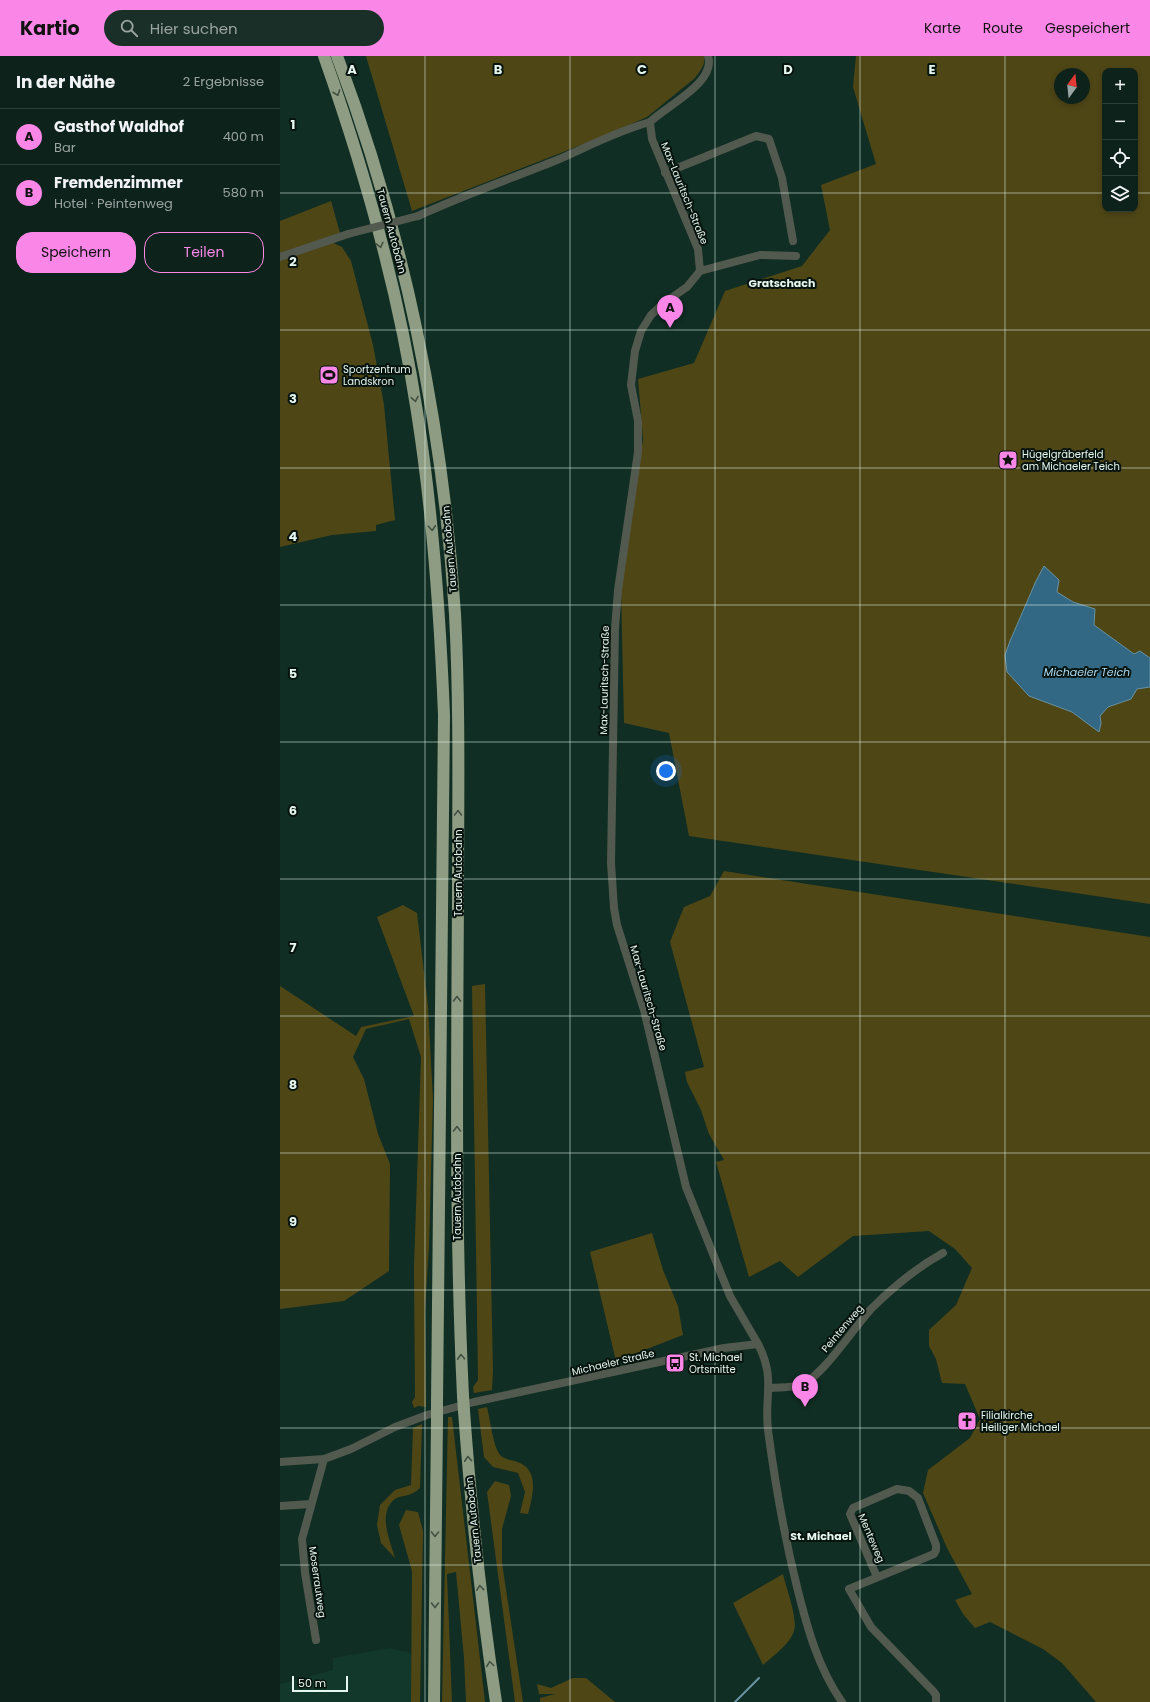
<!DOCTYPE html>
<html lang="de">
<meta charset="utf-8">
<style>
:root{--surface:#0c221a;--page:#1a2f27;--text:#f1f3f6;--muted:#9aa4a2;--line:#2c3f39;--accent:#fa87e7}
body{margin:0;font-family:Poppins,sans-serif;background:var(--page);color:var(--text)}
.controls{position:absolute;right:12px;top:12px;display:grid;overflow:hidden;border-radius:8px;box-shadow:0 2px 6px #0003}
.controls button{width:36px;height:36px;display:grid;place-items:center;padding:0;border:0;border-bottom:1px solid var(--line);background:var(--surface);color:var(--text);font:20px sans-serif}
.compass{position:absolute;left:774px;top:12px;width:36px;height:36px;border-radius:50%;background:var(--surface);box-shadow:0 2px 6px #0003;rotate:15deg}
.scale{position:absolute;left:12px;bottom:10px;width:56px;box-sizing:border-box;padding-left:4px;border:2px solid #e6f7ef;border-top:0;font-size:11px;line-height:14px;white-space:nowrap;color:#e6f7ef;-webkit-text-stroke:3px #07130e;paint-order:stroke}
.you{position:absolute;left:386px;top:715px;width:14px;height:14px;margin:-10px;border:3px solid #fff;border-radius:50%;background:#1a73e8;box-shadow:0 0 0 6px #1a73e833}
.badge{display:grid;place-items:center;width:26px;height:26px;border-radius:50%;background:var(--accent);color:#111;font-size:13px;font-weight:700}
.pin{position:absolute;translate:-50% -33px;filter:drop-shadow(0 1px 2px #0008)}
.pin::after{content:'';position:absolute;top:21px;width:14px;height:12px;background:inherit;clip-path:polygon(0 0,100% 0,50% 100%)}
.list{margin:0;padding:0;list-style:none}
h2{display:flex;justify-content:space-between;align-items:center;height:52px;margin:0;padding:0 16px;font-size:17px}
h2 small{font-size:13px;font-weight:400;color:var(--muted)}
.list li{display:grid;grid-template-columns:26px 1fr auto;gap:12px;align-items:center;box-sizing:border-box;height:56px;padding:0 16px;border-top:1px solid var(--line)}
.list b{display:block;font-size:15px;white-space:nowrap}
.list p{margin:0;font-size:13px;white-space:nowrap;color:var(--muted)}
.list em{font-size:13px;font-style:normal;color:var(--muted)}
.actions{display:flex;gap:8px;padding:12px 16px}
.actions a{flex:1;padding:9px 0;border:1px solid var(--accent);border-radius:16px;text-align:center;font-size:14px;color:var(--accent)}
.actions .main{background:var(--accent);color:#111}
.icon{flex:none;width:22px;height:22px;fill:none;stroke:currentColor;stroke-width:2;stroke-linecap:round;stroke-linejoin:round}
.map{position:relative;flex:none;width:870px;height:1646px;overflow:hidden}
header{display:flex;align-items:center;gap:24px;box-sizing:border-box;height:56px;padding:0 20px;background:var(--accent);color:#111}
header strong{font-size:19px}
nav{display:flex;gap:22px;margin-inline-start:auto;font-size:14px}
.search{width:280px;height:36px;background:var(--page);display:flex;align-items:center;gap:10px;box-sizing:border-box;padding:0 14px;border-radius:22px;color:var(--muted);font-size:15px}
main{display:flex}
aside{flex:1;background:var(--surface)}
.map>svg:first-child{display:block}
.built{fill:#11382a}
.green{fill:#4f4616;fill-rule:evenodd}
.water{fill:#326883;stroke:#6893a3}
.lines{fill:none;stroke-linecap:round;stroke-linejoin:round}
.stream{stroke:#6893a3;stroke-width:2}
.minor{stroke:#52594e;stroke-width:8}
.highway{stroke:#8d9c82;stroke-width:12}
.minor-bridge{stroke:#52594e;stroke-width:8}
.highway-bridge{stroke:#8d9c82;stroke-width:12}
.oneway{stroke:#435142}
.grid{fill:none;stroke:#e6f7ef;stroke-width:1;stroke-opacity:0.55}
.labels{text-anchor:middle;stroke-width:4;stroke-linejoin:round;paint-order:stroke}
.street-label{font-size:10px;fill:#e6f7ef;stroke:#07130e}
.poi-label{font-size:10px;fill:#e6f7ef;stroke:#07130e;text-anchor:start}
.neighbourhood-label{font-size:11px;font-weight:bold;fill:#e6f7ef;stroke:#07130e}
.water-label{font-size:11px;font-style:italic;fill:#abdbf5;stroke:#07130e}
.grid-label{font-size:13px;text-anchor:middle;font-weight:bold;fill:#e6f7ef;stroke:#07130e;stroke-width:4;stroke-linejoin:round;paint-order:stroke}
</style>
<header>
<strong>Kartio</strong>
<div class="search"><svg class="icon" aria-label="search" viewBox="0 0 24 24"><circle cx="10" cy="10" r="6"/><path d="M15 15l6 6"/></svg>Hier suchen</div>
<nav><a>Karte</a><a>Route</a><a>Gespeichert</a></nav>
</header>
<main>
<aside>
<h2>In der Nähe<small>2 Ergebnisse</small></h2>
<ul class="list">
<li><span class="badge">A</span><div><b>Gasthof Waldhof</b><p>Bar</p></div><em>400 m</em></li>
<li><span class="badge">B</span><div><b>Fremdenzimmer</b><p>Hotel · Peintenweg</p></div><em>580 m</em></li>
</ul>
<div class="actions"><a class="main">Speichern</a><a>Teilen</a></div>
</aside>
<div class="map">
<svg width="870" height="1646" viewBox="0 0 870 1646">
<rect width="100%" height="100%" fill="#102e23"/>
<polygon class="built" points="110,1592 131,1597 131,1646 0,1646 0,1628 53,1614 53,1602"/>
<g class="green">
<path d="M86 0H424C426 8 420 15 415 22L367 61 324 80 132 155Z"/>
<path d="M576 0H870V602L860 595 854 598 814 569 815 553 793 546 756 525 730 585 727 616 749 640 792 656 819 676 821 667 820 660 828 651 851 643 856 633 870 631V848L409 780 389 677 344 667 341 533 363 383 358 323 414 307 445 235 522 210 550 174 541 129 596 108 573 31ZM825 15H855V153H825ZM780 18H804V42H780Z"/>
<polygon points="51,145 60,177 0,199 0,165"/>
<polygon points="51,186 62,191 71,205 93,289 104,349 115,464 96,469 96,475 52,479 0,491 0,202"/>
<polygon points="444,815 870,881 870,1646 816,1646 782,1607 763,1593 710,1566 695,1572 683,1558 675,1544 692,1538 667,1492 643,1437 648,1414 690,1382 700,1363 685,1328 662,1327 656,1303 649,1290 649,1274 676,1249 692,1212 675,1193 649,1175 573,1180 518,1221 500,1205 469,1221 436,1106 444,1104 429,1078 421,1054 407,1026 405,1016 424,1011 390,886 404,851 430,840"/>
<polygon points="123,849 137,857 148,950 153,1043 149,1190 145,1254 146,1351 138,1350 134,1352 132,1346 135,1341 134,1212 141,1001 129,963 86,973 73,1001 84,1023 98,1078 110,1108 109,1215 64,1245 0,1253 0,930 76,980 81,971 134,960 97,861"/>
<polygon points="205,928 213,1315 212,1334 194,1337 193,1331 198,1324 192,930"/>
<polygon points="372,1177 383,1214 398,1250 403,1279 336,1305 310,1196"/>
<path d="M207 1351C210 1363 213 1390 220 1399 224 1404 234 1404 240 1407 260 1416 252 1442 248 1458L240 1457 245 1436 238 1417 213 1411 204 1401 198 1353Z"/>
<polygon points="168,1361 172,1361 205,1646 186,1646 184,1602 176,1516 167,1518 172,1646 162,1646"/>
<path d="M142 1368 140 1432C129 1442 123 1438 115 1443 97 1457 110 1484 115 1502L101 1487 97 1469 100 1449 115 1434 131 1429 133 1372Z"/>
<polygon points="215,1425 229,1429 231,1440 222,1473 222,1507 243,1646 235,1646 207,1436"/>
<polygon points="126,1454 138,1456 143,1475 140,1646 131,1646 132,1515 119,1469"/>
<path d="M503 1518C506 1532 518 1562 514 1575 510 1588 493 1600 483 1609L453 1547Z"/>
<polygon points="293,1622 306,1622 335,1646 260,1646 260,1642 275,1638 259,1638 257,1628 271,1632"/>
</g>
<polygon class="water" points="764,510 779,524 777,536 793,546 815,553 814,569 854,598 860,595 870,602 870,631 857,633 851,643 828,651 820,660 821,667 819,676 792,656 749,640 727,616 725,599 730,585 756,525"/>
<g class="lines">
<polyline class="stream" points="455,1646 479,1622"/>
<g class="minor">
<path d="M428 0C437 26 386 50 370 66L372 83 418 193 420 215 407 231 384 247 371 259 361 275 355 295 351 329 358 365V396L338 534 335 573 331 807 334 852 337 869 364 954 406 1131 450 1240 478 1288"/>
<polyline points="385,117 476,80 489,83 502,122 513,185"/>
<path d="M138 160C184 139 230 123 277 104 307 91 337 75 370 66"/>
<polyline points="0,201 68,178"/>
<polyline points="420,215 480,199 516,200"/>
<path d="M490 1332C499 1331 511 1332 520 1329 541 1323 575 1270 591 1253 613 1231 636 1212 663 1197"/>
<path d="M0 1406 44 1403 71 1393 115 1371 147 1359 194 1346 444 1292 478 1288C496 1323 484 1339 488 1374 495 1427 504 1479 517 1531 527 1571 538 1612 562 1646"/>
<polyline points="0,1450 31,1448"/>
<polyline points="597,1521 570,1458 573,1452 617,1433 629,1435 638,1442 656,1489 656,1494 654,1498 569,1533 591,1571 653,1635 656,1639 656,1646"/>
<polyline points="36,1584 25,1517 22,1483 44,1403"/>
</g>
<g class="highway">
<path d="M44 0C84 113 119 238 137 356 153 457 160 558 164 659L157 1346"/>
<path d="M57 0C124 177 163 369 175 558 180 653 178 748 178 843 177 1009 175 1175 183 1340"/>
<path d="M184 1355C191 1452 201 1549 216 1646"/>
<polyline points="154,1646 157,1364"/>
</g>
<polyline class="minor-bridge" points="68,178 138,160"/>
<g class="highway-bridge">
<polyline points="183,1340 184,1355"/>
<polyline points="157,1364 157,1346"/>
</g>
</g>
<defs><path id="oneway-chevron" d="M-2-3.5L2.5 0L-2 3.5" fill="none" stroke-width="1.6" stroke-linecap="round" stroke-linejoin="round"/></defs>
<g class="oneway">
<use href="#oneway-chevron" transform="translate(57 37) rotate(71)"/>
<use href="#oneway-chevron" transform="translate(100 189) rotate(76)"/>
<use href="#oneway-chevron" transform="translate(135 343) rotate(79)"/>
<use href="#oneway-chevron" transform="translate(152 472) rotate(85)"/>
<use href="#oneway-chevron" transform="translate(178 757) rotate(-90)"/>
<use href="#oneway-chevron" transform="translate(177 943) rotate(-90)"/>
<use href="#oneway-chevron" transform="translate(177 1073) rotate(-90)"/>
<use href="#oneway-chevron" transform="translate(181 1301) rotate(-93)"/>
<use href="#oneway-chevron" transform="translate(188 1403) rotate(-94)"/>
<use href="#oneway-chevron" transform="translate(155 1478) rotate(91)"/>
<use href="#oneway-chevron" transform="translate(200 1532) rotate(-96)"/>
<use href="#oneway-chevron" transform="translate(155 1549) rotate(90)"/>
<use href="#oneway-chevron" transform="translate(210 1608) rotate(-98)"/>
</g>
<path class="grid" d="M145 0V1646M290 0V1646M435 0V1646M580 0V1646M725 0V1646M0 137H825M855 137H870M0 274H870M0 412H870M0 549H870M0 686H870M0 823H870M0 960H870M0 1097H870M0 1234H870M0 1372H870M0 1509H870"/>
<defs>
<g id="stadium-square" transform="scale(1)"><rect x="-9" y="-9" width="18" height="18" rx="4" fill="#fa87e7" stroke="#07130e"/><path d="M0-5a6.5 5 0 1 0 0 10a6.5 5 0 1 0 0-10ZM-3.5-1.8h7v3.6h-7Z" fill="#111"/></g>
<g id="sight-square" transform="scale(1)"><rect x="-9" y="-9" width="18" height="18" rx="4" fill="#fa87e7" stroke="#07130e"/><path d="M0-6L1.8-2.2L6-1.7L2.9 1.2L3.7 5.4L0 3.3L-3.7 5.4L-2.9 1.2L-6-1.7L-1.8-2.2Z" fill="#111"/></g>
<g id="bus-square" transform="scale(1)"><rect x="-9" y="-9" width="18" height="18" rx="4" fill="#fa87e7" stroke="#07130e"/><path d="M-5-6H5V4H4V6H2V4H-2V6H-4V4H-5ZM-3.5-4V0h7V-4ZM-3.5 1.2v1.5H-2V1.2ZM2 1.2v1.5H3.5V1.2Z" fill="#111"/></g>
<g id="church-square" transform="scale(1)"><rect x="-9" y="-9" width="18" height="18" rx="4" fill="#fa87e7" stroke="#07130e"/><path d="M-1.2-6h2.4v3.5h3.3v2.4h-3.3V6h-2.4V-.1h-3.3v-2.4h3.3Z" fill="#111"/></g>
</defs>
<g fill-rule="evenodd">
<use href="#stadium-square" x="49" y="319"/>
<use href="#sight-square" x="728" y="404"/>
<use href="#bus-square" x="395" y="1307"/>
<use href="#church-square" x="687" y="1365"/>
</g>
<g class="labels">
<g class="street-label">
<text transform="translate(405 137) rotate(68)" y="4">Max-Lauritsch-Straße</text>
<text transform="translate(112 175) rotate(75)" y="4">Tauern Autobahn</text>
<text transform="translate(169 493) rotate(-95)" y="4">Tauern Autobahn</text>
<text transform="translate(324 624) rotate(-89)" y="4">Max-Lauritsch-Straße</text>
<text transform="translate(178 817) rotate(-90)" y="4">Tauern Autobahn</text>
<text transform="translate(369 942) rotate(74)" y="4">Max-Lauritsch-Straße</text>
<text transform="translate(177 1141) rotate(-90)" y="4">Tauern Autobahn</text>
<text transform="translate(562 1272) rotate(-50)" y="4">Peintenweg</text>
<text transform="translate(333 1306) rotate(-13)" y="4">Michaeler Straße</text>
<text transform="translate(193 1464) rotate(-96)" y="4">Tauern Autobahn</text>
<text transform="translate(592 1482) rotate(67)" y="4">Menteweg</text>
<text transform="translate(38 1526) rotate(82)" y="4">Moserrautweg</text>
</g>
<g class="poi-label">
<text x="63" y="317">Sportzentrum<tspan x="63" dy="12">Landskron</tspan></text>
<text x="742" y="402">Hügelgräberfeld<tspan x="742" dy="12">am Michaeler Teich</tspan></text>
<text x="409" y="1305">St. Michael<tspan x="409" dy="12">Ortsmitte</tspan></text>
<text x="701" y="1363">Filialkirche<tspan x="701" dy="12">Heiliger Michael</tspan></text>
</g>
<g class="neighbourhood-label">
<text x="502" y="231">Gratschach</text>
<text x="541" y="1484">St. Michael</text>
</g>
<g class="water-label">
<text x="807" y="620">Michaeler Teich</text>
</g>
</g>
<g class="grid-label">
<text x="72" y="18">A</text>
<text x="218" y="18">B</text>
<text x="362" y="18">C</text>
<text x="508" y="18">D</text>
<text x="652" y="18">E</text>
<text x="13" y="73">1</text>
<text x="13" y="210">2</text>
<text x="13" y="347">3</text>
<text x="13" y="485">4</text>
<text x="13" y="622">5</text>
<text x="13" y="759">6</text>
<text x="13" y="896">7</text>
<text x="13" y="1033">8</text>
<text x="13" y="1170">9</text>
</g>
</svg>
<div class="controls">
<button>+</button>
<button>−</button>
<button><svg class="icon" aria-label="locate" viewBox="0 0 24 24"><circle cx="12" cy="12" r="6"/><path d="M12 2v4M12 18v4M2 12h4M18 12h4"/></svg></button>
<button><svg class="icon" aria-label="layers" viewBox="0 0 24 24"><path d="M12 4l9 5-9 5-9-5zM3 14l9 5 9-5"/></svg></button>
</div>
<svg class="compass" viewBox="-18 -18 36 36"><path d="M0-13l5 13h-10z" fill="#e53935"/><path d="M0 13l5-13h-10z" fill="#9aa4a2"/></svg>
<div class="scale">50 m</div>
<div class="you"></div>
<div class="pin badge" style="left:390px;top:272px">A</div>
<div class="pin badge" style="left:525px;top:1351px">B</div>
</div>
</main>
